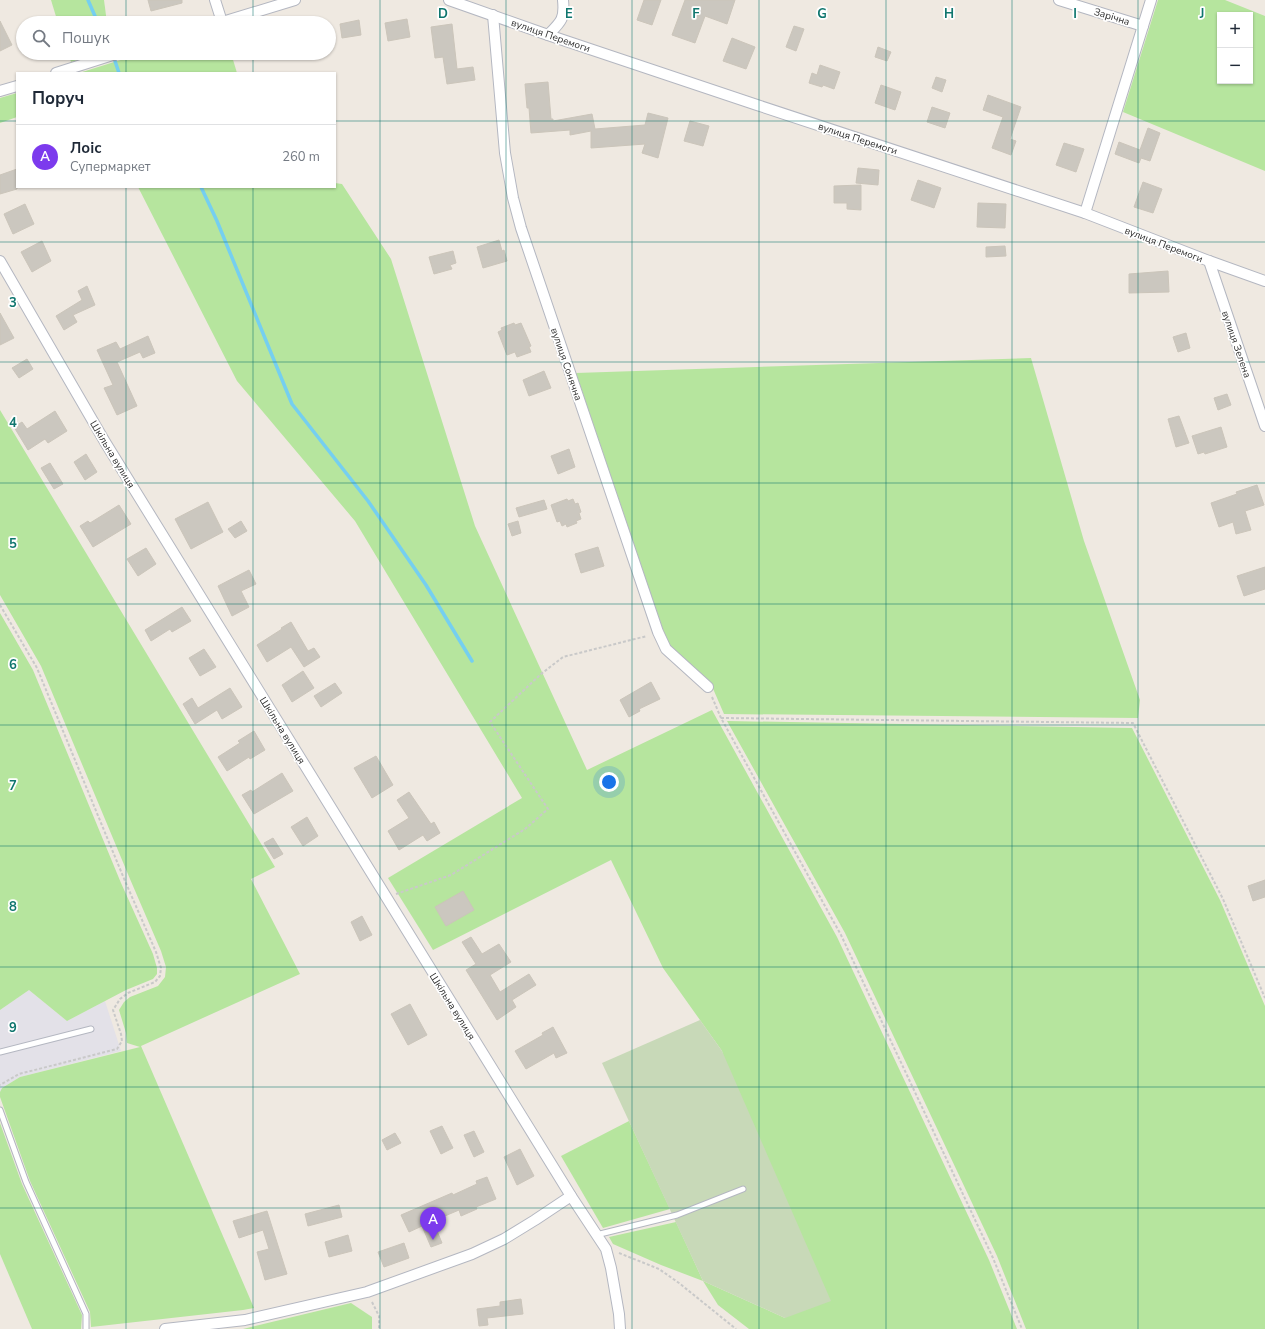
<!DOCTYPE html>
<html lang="uk">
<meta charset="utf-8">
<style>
:root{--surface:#fff;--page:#f6f6f7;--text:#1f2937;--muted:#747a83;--line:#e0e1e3;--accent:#7c3aed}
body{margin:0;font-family:"Nunito Sans",sans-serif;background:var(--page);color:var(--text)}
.controls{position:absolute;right:12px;top:12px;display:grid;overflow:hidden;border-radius:0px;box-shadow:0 1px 3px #0004}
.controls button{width:36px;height:36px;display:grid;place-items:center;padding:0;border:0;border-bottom:1px solid var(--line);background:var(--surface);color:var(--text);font:20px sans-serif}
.you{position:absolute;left:609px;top:782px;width:14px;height:14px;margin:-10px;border:3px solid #fff;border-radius:50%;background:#1a73e8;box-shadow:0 0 0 6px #1a73e833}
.badge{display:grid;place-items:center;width:26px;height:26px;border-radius:50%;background:var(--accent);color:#fff;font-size:13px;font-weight:700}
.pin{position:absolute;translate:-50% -33px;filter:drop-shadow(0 1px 2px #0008)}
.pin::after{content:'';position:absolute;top:21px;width:14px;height:12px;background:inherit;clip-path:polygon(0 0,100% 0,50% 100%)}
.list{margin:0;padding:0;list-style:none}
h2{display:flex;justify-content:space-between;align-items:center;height:52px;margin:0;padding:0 16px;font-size:17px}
h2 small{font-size:13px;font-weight:400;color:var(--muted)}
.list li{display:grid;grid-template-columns:26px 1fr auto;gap:12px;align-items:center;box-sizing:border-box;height:64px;padding:0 16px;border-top:1px solid var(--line)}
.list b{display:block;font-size:15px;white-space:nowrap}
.list p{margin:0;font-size:13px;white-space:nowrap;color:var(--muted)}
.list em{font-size:13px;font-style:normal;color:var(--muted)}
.icon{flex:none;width:22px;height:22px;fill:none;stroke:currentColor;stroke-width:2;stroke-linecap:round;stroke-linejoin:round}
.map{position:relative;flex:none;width:1265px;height:1329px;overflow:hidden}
.search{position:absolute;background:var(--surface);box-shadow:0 1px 3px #0004;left:16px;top:16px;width:320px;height:44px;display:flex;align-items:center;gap:10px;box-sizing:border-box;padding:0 14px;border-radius:22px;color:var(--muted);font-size:15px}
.panel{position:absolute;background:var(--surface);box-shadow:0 1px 3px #0004;left:16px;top:72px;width:320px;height:116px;border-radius:0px}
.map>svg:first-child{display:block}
.industrial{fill:#e3e1e8}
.green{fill:#b6e59e;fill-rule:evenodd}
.cemetery{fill:#c8d9b8}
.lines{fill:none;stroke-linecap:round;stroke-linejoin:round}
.stream{stroke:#75cff0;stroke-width:3.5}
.building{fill:#cbc7bf;stroke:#cbc5ba}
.service-casing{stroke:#b4b7c1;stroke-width:7}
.minor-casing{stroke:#b4b7c1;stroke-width:12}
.path{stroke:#c9c9c9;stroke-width:2;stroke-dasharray:3 2;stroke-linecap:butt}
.service{stroke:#fff;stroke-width:5}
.minor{stroke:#fff;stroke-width:10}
.grid{fill:none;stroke:#0f766e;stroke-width:1;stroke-opacity:0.55}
.labels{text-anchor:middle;stroke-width:3.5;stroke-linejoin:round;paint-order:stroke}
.street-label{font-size:10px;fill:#2e2e2e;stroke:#fff}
.grid-label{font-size:13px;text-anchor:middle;font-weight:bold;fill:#0f766e;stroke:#fff;stroke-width:3.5;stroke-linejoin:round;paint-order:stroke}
</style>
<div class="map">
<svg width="1265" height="1329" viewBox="0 0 1265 1329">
<rect width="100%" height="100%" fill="#efe9e1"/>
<polygon class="industrial" points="29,990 67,1021 105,1001 121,1051 20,1077 2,1088 0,1092 0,1010"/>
<g class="green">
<polygon points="51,0 104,0 107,23 58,23"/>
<path d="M1158 0H1225L1265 16V171L1123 112ZM1220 15H1250V81H1220Z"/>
<polygon points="68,53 101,53 71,62"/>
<polygon points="143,53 231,53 237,73 79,73"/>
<polygon points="17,93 17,117 0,123 0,98"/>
<polygon points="335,183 342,184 391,259 475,526 587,770 712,710 837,937 989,1260 1017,1329 749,1329 718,1305 703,1281 661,1265 613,1244 609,1237 676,1222 703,1281 785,1318 722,1051 663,968 611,860 433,950 388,878 522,798 355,521 237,381 138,187 335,187"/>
<polygon points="1031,358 1084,541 1140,700 1138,718 724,714 711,684 670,647 663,630 576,373"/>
<polygon points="0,410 275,867 251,879 300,974 141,1046 254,1308 243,1310 91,1327 90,1312 30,1181 0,1097 0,1092 2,1088 20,1077 140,1047 127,1043 126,1033 119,1010 124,1002 130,997 158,986 165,977 166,967 161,951 130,879 41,666 0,595"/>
<polygon points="0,613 33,670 121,883 153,954 157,968 157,974 153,979 126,990 67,1021 29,990 0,1010"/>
<polygon points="727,721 1132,728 1220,900 1265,1006 1265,1329 1026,1329 997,1256 845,933"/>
<polygon points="629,1121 670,1209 603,1228 561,1156"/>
<polygon points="0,1123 22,1184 82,1315 81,1329 32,1329 0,1254"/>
<polygon points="351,1303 372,1317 372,1329 243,1329"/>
</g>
<polygon class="cemetery" points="700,1020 722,1051 831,1301 785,1318 703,1281 602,1063"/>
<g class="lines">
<g class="stream">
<polyline points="88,0 98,23"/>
<polyline points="115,61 119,73"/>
<polyline points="201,187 217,221 292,404 368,501 426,585 472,661"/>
</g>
</g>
<g class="building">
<polygon points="148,0 182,0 182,3 151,11"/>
<polygon points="644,0 661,0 652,25 637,20"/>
<polygon points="685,0 735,0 727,24 705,16 695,43 672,35"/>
<polygon points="407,19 410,37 388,41 385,23"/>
<polygon points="359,20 361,35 342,38 340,24"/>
<polygon points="0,21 12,45 0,51"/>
<polygon points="452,24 457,69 473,67 475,80 447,84 443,57 435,58 431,27"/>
<polygon points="794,26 804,29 796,51 786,47"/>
<polygon points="732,38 755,47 746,69 723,61"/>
<polygon points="878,47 891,52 887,61 875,57"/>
<polygon points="820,65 840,72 834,89 823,85 822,87 809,83 812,73 817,75"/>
<polygon points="936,77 946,80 942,92 932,88"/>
<polygon points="548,82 551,119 553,119 553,121 592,114 595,129 645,125 648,113 668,118 658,158 642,153 645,144 591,148 591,131 570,135 570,130 531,133 529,108 527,108 525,84"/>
<polygon points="881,85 901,92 895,110 875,103"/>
<polygon points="988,95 1021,107 1010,139 1016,141 1011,155 992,148 1003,117 983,110"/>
<polygon points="932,107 950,113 945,128 927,122"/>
<polygon points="690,121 709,126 703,146 684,141"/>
<polygon points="1148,128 1160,133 1150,161 1141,158 1139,163 1115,154 1119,142 1140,150"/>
<polygon points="1064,143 1084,149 1076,172 1056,165"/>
<polygon points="858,168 879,170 878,185 856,183"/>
<polygon points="17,169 17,189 0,194 0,175"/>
<polygon points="918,180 941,188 934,208 911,200"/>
<polygon points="1143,182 1162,189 1153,213 1134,207"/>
<polygon points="861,185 861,210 847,209 847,203 834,203 834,186"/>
<polygon points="978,203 1006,204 1005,228 977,227"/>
<polygon points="25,204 34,224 13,234 4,214"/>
<polygon points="499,240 502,251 504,250 507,261 483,268 477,247"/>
<polygon points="42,241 51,261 32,272 21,252"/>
<polygon points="1005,246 1006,256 986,257 986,247"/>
<polygon points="453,251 456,263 450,265 452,269 434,274 429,257"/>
<polygon points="1168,271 1169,292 1129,293 1129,274"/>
<polygon points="87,286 95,305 73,315 77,322 64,330 56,316 82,300 78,291"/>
<polygon points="0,313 14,338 0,345"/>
<polygon points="514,323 515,325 521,323 531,346 529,347 531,352 517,357 515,352 507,355 498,332 502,330 501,328"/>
<polygon points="1186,333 1190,348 1178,352 1173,337"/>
<polygon points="148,336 155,353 143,358 140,352 117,362 137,406 117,415 104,388 113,385 97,350 116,342 120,349"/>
<polygon points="27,359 33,369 19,378 12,368"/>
<polygon points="544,371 551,388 529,396 523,380"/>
<polygon points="1227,394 1231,405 1218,410 1214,398"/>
<polygon points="55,411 67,431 48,443 45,439 28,450 14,427 22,422 27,429"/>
<polygon points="1179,416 1189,443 1176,447 1168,419"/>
<polygon points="1221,427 1227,447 1205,454 1204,452 1198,454 1192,436"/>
<polygon points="569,449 575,467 558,474 551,456"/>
<polygon points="86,454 97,472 85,480 74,462"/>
<polygon points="50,463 63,484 54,489 41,468"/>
<polygon points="1257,485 1264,505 1245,511 1251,530 1236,534 1233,522 1219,527 1211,503 1237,494 1236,492"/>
<polygon points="567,499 568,501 573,499 575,504 578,503 581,512 579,513 581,519 576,521 577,523 567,527 566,524 562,526 560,521 557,522 551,505"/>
<polygon points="544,500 547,509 519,517 516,508"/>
<polygon points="208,502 223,532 191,549 175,519"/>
<polygon points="119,505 131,524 93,547 80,526 88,521 90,523"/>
<polygon points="241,521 247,531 235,538 228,529"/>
<polygon points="518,521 521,533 512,536 508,524"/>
<polygon points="598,547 604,566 581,573 575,554"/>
<polygon points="146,548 156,564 138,576 127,559"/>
<polygon points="1265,567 1265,589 1244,596 1237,576"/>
<polygon points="249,570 256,584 241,591 249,607 232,616 218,586"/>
<polygon points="182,607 191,621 172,632 170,629 151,641 145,630"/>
<polygon points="291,622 308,651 314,648 320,657 304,667 291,647 267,662 257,645 282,629 281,628"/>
<polygon points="204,649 216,667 200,676 189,658"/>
<polygon points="303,671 314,688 292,702 282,685"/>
<polygon points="651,682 660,699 639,709 640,711 629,717 620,700"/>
<polygon points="335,683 342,693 321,707 314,696"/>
<polygon points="230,688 242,707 222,719 217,710 195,724 183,704 192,698 198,708"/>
<polygon points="254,731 265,750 250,759 249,757 227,771 218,757 240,743 238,741"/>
<polygon points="376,756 393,785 372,798 354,768"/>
<polygon points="282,773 293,791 254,814 242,795 251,790 252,792"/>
<polygon points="409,792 431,824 434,822 440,833 427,841 423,835 399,850 388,831 409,818 397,800"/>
<polygon points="307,817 318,836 303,846 291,827"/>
<polygon points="273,838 283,854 274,859 264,843"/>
<polygon points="1265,880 1265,897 1253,901 1248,886"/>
<polygon points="463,891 474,910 446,926 435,907"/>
<polygon points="362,916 372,935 360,941 351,922"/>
<polygon points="471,937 482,954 499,944 511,962 490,975 500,992 529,974 536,985 512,1000 516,1007 497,1020 466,970 476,964 462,942"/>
<polygon points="410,1004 427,1035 408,1045 391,1014"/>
<polygon points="553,1027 567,1053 556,1058 554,1053 526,1069 515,1051 543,1035 542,1033"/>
<polygon points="442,1126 453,1148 441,1154 430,1131"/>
<polygon points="474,1131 484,1152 474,1157 464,1135"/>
<polygon points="395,1133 401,1143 387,1150 382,1140"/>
<polygon points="520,1149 534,1176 517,1185 504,1157"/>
<polygon points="487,1177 496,1199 476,1207 477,1209 461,1216 459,1210 433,1221 442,1243 431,1247 422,1226 409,1232 401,1215 452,1193 453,1195 477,1184 476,1181"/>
<polygon points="339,1205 342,1217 308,1226 305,1214"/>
<polygon points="267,1211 287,1274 265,1280 257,1252 269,1249 263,1230 239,1238 233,1221"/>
<polygon points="348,1235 352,1251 329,1257 325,1242"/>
<polygon points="404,1243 409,1258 384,1267 378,1252"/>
<polygon points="521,1299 523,1314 487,1318 488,1325 479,1326 477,1309 500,1306 500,1302"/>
</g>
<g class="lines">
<g class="service-casing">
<g id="service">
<polyline points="0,1052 91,1029"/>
<polyline points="0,1110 26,1182 86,1314 86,1329"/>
<polyline points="596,1235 677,1215 743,1189"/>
</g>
</g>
<g class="minor-casing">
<g id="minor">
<polyline points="215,0 222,22"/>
<polyline points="449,0 548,35 757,105 1085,213 1209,261 1265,281"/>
<polyline points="1059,0 1143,26"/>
<polyline points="493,15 505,153 513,198 521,228 658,632 666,649 708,687"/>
<polyline points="219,23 295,0"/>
<path d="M548 35C561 22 565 19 563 0"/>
<polyline points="56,73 119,53"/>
<polyline points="0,91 17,86"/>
<polyline points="1085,213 1151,0"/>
<polyline points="0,261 105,442 571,1196 606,1249 611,1268 619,1314 620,1329"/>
<polyline points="1209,261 1265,426"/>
<polyline points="165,1329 245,1320 367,1292 472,1254 504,1239 535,1220 571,1196"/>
</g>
</g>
<g class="path">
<polyline points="0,605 37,668 125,881 156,952 161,968 160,976 155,982 128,993 120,999 113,1010 121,1034 122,1041 117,1049 19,1074 0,1085"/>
<polyline points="712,697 721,718 841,935 993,1258 1022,1329"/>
<polyline points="721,718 1133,723 1223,899 1265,998"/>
<polyline points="396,894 451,875 525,829 548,809 490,722 541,674 563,657 647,636"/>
<polyline points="619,1253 659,1269 679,1283 736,1329"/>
<polyline points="372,1302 379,1316 379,1329"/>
</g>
<use href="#service" class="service"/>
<use href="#minor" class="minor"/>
</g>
<path class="grid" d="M126 0V23M253 0V23M380 0V1329M506 0V1329M632 0V1329M759 0V1329M886 0V1329M1012 0V1329M1138 0V1329M126 53V73M253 53V73M0 121H17M335 121H1265M126 187V1329M253 187V1329M0 242H1265M0 362H1265M0 483H1265M0 604H1265M0 725H1265M0 846H1265M0 967H1265M0 1087H1265M0 1208H1265"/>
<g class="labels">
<g class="street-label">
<text transform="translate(1112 16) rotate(17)" y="4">Зарічна</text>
<text transform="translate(551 35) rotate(19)" y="4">вулиця Перемоги</text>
<text transform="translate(858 138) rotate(18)" y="4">вулиця Перемоги</text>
<text transform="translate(1164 244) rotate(21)" y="4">вулиця Перемоги</text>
<text transform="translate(1237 344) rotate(71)" y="4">вулиця Зелена</text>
<text transform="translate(567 364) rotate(71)" y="4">вулиця Сонячна</text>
<text transform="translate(113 454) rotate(59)" y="4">Шкільна вулиця</text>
<text transform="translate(283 730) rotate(58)" y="4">Шкільна вулиця</text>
<text transform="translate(453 1006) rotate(58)" y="4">Шкільна вулиця</text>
</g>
</g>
<g class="grid-label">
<text x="443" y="18">D</text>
<text x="569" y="18">E</text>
<text x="696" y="18">F</text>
<text x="822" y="18">G</text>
<text x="949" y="18">H</text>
<text x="1075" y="18">I</text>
<text x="1202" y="18">J</text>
<text x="13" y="307">3</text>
<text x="13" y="427">4</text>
<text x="13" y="548">5</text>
<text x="13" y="669">6</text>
<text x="13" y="790">7</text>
<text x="13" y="911">8</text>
<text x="13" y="1032">9</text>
</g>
</svg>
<div class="controls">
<button>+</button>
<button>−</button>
</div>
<div class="you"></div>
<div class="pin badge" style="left:433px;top:1240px">A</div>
<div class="search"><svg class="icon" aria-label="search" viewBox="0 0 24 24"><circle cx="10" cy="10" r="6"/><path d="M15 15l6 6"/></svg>Пошук</div>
<section class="panel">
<h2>Поруч<small></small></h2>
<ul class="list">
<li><span class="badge">A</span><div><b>Лоіс</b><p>Супермаркет</p></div><em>260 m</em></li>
</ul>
</section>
</div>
